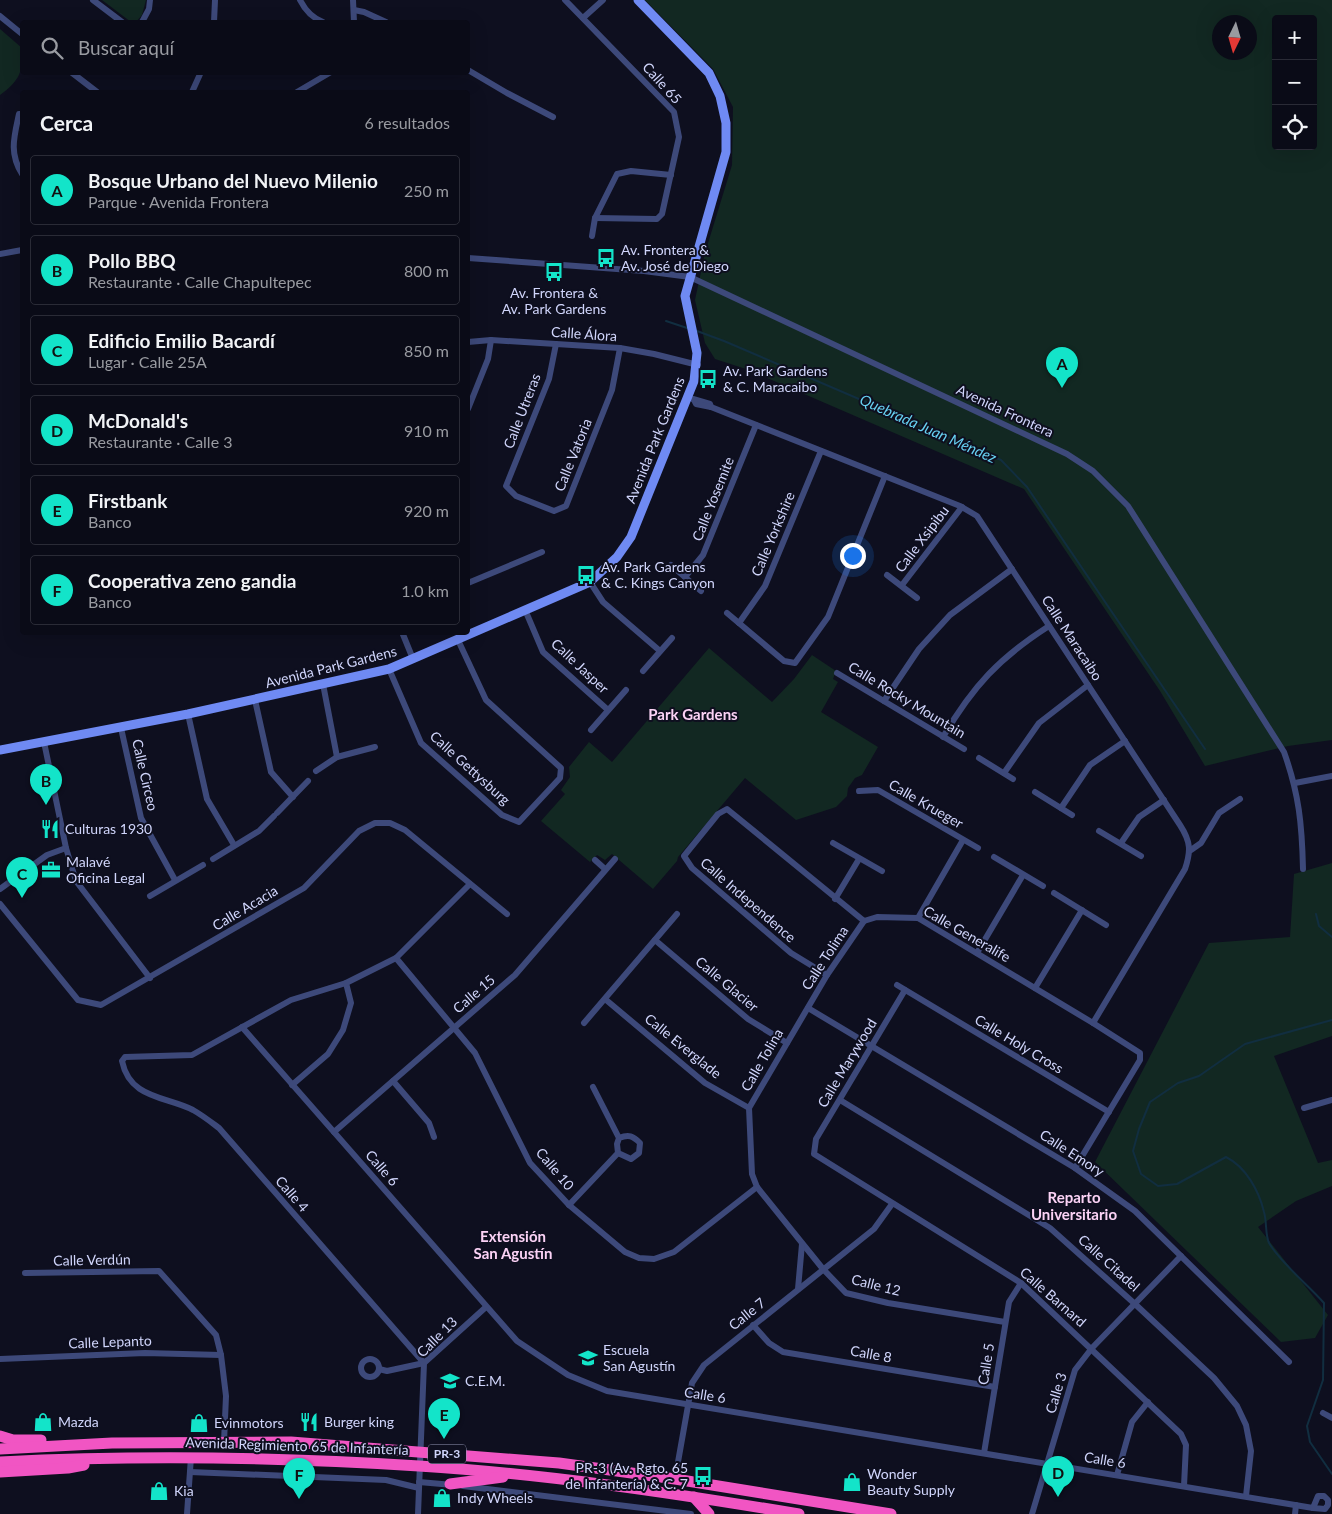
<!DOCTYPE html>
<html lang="es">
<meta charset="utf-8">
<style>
:root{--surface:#0a0b17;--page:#181924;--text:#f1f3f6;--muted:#999ba1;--line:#2a2b36;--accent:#13e4c9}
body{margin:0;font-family:Lato,sans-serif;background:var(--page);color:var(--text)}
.controls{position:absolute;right:15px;top:15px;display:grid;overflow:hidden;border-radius:5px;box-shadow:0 5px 20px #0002}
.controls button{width:45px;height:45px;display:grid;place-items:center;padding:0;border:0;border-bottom:1px solid var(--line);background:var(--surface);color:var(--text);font:25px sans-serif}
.compass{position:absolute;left:1212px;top:15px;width:45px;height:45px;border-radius:50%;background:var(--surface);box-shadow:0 5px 20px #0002;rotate:185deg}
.you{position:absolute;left:852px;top:555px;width:18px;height:18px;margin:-12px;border:4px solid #fff;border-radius:50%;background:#1a73e8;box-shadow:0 0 0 8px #1a73e833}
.badge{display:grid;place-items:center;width:32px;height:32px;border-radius:50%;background:var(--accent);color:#111;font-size:16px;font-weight:700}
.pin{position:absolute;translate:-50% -41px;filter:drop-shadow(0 1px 2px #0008)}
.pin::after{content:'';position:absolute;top:26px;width:18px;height:15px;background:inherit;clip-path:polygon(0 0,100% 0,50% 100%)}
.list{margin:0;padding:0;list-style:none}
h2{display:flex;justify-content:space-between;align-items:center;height:65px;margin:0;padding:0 20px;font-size:21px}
h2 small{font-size:16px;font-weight:400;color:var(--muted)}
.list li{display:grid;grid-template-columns:32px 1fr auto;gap:15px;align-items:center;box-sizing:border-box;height:70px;margin:0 10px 10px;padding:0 10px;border:1px solid var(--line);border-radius:5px}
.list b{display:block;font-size:19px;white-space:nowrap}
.list p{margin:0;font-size:16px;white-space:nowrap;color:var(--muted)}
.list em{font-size:16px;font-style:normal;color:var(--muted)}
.icon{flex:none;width:28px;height:28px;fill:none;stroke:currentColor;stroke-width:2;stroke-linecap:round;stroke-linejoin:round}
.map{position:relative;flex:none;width:1332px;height:1514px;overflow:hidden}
.search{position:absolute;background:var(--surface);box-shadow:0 5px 20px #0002;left:20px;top:20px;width:450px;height:55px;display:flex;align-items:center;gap:12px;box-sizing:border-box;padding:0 18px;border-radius:5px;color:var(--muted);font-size:19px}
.panel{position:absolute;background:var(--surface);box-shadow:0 5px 20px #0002;left:20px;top:90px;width:450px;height:545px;border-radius:5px}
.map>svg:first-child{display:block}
.green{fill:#122822;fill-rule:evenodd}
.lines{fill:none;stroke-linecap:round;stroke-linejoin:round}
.stream{stroke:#112e40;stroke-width:2}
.street{stroke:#3d497a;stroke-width:6}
.secondary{stroke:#6f8af3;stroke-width:9}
.highway{stroke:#f155c3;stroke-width:11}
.labels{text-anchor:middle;stroke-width:4;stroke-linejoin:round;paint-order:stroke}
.shield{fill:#0e0f1f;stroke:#969ab9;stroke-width:1}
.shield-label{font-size:12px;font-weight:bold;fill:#d0d5fb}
.street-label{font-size:14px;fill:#d0d5fb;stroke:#0e0f1f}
.poi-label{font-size:14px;fill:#d0d5fb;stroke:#0e0f1f;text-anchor:start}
.water-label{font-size:15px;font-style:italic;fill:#67d1f2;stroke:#0e0f1f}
.neighbourhood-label{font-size:15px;font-weight:bold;fill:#fbd2f5;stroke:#0e0f1f}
</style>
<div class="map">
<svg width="1332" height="1514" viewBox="0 0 1332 1514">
<rect width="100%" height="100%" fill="#0e0f1f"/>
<g class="green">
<polygon points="102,0 146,0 142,15 136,22 131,22"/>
<path d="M645 0H1332V740L1288 746 1205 766 1160 691 1024 489 749 370 715 359 705 343 695 300 705 253 732 165 733 107 713 69ZM1276 19H1313V146H1276ZM1220 22H1250V52H1220Z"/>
<path d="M0 29 22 48C23 72 20 80 0 95Z"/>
<polygon points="709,648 772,702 794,679 812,655 836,671 833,679 838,682 821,712 878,747 862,775 855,778 848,788 847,796 836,807 796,820 745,778 678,857 677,861 653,889 612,854 605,860 597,855 590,862 541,821 565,794 561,790 570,777 569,767 589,742 612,762"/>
<polygon points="1332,863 1332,1036 1274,1056 1318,1163 1332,1160 1332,1186 1296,1201 1258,1227 1328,1315 1315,1338 1281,1342 1095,1162 1209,943 1290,937 1294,874"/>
</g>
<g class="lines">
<g class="stream">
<polyline points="666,321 690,329"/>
<polyline points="697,331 724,341 1001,460 1027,487 1205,749"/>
<polyline points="1316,914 1319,926 1332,937"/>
<path d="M1332 1020 1245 1044 1199 1076 1178 1083 1150 1102 1139 1129 1133 1151 1141 1174 1158 1186 1177 1184 1226 1157C1246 1167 1259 1191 1264 1212 1267 1222 1265 1234 1269 1243 1280 1262 1308 1285 1324 1303L1323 1380 1307 1426 1310 1442 1332 1474"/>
</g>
<g class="street">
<polyline points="93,0 122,22"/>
<path d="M300 0C305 10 312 18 323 22"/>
<polyline points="353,0 354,22"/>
<polyline points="565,0 674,112 679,137 662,214 657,219 595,218"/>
<polyline points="354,10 364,12 386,22"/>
<polyline points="0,16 22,34"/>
<polyline points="583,18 603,0"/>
<polyline points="142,22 149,9 150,0"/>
<polyline points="214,22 215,0"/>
<polyline points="468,70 507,93 553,117"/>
<polyline points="71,72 97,92"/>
<polyline points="192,92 201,72"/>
<polyline points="297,92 331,72"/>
<path d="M19 114C14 137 9 153 22 174"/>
<polyline points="592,236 595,218 617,174 631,171 671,175"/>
<polyline points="0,254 22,250"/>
<path d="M468 258 644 271 690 277 1067 454 1093 471 1128 506 1284 752C1299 794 1302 824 1303 869"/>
<polyline points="468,342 491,340 620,348 654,354 698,365"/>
<polyline points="556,344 549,379 506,486 516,496 554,511 566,506 612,390 620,348"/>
<polyline points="693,399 710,404 711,407"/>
<path d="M694 400 696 404 711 407 960 506 977 516 1180 825C1191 842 1191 851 1185 869L1093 1023"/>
<polyline points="468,409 488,359 491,340"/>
<polyline points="671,565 701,591"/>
<polyline points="887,575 917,598"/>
<polyline points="685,577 703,555 756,425"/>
<polyline points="590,582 603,602 660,651"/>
<polyline points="468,583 542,552"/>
<polyline points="902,585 962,507"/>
<polyline points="526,612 543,652 608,710"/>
<polyline points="727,613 784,661 795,663 828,617 885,476"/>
<polyline points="739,623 765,586 821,451"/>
<polyline points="402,632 413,659"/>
<polyline points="389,669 421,743 502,815 519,822 560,778 561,768 486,700 458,640"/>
<polyline points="643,671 672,638"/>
<polyline points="837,673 964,749"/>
<polyline points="323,684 337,757"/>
<polyline points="255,700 271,772 293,797"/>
<polyline points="884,701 919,649 950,615 1012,569"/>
<polyline points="188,714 207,799 234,845"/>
<polyline points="121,728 141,818 175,880"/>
<polyline points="591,730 626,690"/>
<path d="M943 737C973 686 999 658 1049 626"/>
<polyline points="44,742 66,848 76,881 150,978"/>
<polyline points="979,758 1013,779"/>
<polyline points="316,771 337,757 375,747"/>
<polyline points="1004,773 1039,723 1088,685"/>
<polyline points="1295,783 1332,776"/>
<polyline points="859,791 878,790 978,848"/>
<polyline points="1035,792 1072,815"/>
<polyline points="1061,808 1090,765 1125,741"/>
<polyline points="277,813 308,781"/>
<polyline points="1099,831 1141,856"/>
<polyline points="833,843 882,871"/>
<polyline points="1121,843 1139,817 1164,800"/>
<polyline points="1191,850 1201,843 1219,813 1240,799"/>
<polyline points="994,857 1043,886"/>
<polyline points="213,859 259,831 274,816"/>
<polyline points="595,860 605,869"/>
<polyline points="0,889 47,855 66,848"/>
<polyline points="1054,893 1106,925"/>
<polyline points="150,896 203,865"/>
<polyline points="835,899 859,859"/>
<polyline points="0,904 78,1000 101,1005 304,888 359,831 375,823 390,823 405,830 507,914"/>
<polyline points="918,918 963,840"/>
<polyline points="864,921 827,975 749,1108 752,1174 757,1187 823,1269 846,1293 888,1303 1005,1322"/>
<polyline points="655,940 748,1019 787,1043"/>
<polyline points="977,953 1023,875"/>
<polyline points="396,958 475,1053 530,1163 569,1205 625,1252 639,1258 654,1259 674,1252 757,1187"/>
<polyline points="827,975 791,953 692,868 684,856 718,814 727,809 864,921 877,917 918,918 1093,1023 1140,1053 1140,1060 1075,1168"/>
<polyline points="897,985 1109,1112"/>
<polyline points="1035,988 1082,910"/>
<polyline points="905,990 816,1139 814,1154 1021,1283 1181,1434 1186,1445 1184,1486"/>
<polyline points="605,999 705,1083 749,1108"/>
<polyline points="808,1008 1075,1168 1135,1211 1289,1362"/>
<polyline points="584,1023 677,914"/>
<polyline points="242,1027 517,1341 568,1375 607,1391 1313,1508"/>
<polyline points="393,1081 429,1123 434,1137"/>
<polyline points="292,1085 328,1054 343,1030 351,1003 346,983"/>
<path d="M593 1087 619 1138 617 1144 618 1153 631 1159 639 1153 640 1143C633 1136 629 1134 619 1138"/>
<polyline points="840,1100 1050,1228 1135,1304 1214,1378 1237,1406 1246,1425 1251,1451 1246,1496"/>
<polyline points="1304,1108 1332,1100"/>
<polyline points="334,1132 515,975 615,859"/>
<polyline points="569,1205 618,1153"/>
<polyline points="25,1273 159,1271 216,1335 221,1355 226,1396 224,1442"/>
<polyline points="798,1289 802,1244"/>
<polyline points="753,1325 769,1343 783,1352 995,1387"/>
<polyline points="0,1359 145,1353 221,1355"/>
<circle cx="370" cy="1368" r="9"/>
<path d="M424 1363 219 1128C211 1122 202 1115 193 1110 165 1096 130 1099 122 1061L125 1057 192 1055 291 1000 346 983 396 958 470 884"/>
<polyline points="379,1369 387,1371 424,1363"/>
<polyline points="1323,1413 1332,1418"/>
<polyline points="984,1453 1009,1302 1021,1283"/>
<polyline points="190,1472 386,1480 419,1488"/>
<polyline points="1117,1475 1132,1422 1148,1402"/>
<polyline points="675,1479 692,1383 704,1365 874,1229 892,1204"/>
<polyline points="419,1482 453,1485"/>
<polyline points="463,1486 691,1514"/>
<polygon points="1318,1496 1324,1496 1328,1500 1328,1505 1325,1509 1313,1508"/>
<polyline points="187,1514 191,1457"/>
<polyline points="418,1514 424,1363 486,1307"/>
<polyline points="1032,1514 1075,1370 1092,1348 1181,1256"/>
<polyline points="1295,1514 1296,1505"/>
</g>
<polyline class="secondary" points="0,750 188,714 389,669 590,582 617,557 631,537 694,381 697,353 685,296 726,152 726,123 720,96 709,73 638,0"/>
<g class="highway">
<polyline points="0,1436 13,1440 41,1440"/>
<polyline points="0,1449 112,1443 291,1442 559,1463 675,1479 891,1514"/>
<path d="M0 1462C140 1455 279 1457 419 1466 546 1474 673 1493 799 1514"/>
<polyline points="0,1472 68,1468 84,1465"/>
<polyline points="450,1484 503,1477"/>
<polyline points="694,1497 709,1514"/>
</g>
</g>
<defs>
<g id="bus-bare" transform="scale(1.5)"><path d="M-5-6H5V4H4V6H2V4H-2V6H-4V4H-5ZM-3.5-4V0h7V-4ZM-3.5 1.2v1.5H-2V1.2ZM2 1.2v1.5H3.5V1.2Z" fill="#13e4c9" stroke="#0e0f1f" stroke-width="2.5" paint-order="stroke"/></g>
<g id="restaurant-bare" transform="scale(1.5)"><path d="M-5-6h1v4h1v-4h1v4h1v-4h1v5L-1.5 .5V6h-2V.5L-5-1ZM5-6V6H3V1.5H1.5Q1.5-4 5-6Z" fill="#13e4c9" stroke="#0e0f1f" stroke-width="2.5" paint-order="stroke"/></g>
<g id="office-bare" transform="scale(1.5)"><path d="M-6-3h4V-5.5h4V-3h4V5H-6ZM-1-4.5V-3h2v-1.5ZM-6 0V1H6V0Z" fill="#13e4c9" stroke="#0e0f1f" stroke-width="2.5" paint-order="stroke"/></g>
<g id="school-bare" transform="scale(1.5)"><path d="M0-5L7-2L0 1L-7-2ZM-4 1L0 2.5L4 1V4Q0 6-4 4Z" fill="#13e4c9" stroke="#0e0f1f" stroke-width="2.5" paint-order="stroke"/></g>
<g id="university-bare" transform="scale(1.5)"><path d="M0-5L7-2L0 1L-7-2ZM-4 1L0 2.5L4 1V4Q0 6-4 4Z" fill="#13e4c9" stroke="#0e0f1f" stroke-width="2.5" paint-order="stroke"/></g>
<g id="shop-bare" transform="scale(1.5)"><path d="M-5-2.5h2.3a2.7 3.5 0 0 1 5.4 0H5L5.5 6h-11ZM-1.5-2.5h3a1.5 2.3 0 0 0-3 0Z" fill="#13e4c9" stroke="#0e0f1f" stroke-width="2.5" paint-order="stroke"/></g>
</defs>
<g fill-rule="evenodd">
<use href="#bus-bare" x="606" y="258"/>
<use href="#bus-bare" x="554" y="272"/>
<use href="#bus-bare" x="708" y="379"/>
<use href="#bus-bare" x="586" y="575"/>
<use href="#restaurant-bare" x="50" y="829"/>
<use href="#office-bare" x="51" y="870"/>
<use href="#school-bare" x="588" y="1358"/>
<use href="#university-bare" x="450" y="1381"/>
<use href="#shop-bare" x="43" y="1422"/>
<use href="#restaurant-bare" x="309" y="1422"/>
<use href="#shop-bare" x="199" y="1423"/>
<use href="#bus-bare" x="703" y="1476"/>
<use href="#shop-bare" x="852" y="1482"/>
<use href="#shop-bare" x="159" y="1491"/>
<use href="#shop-bare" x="442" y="1498"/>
</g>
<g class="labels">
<rect class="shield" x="428" y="1444.5" width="38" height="19" rx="4"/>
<g class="shield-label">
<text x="447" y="1458">PR-3</text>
</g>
<g class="street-label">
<text transform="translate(662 83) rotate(48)" y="5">Calle 65</text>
<text transform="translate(584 334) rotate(4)" y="5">Calle Álora</text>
<text transform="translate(522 411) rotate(-69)" y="5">Calle Utreras</text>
<text transform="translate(1005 411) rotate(25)" y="5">Avenida Frontera</text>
<text transform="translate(655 440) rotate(-68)" y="5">Avenida Park Gardens</text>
<text transform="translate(573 455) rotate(-68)" y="5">Calle Vatoria</text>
<text transform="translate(713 499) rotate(-68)" y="5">Calle Yosemite</text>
<text transform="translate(773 534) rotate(-67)" y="5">Calle Yorkshire</text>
<text transform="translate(922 539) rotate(-53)" y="5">Calle Xsipibu</text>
<text transform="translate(1072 638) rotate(57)" y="5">Calle Maracaibo</text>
<text transform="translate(580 666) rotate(43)" y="5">Calle Jasper</text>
<text transform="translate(331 667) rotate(-14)" y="5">Avenida Park Gardens</text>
<text transform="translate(907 700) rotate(31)" y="5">Calle Rocky Mountain</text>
<text transform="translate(470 768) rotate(42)" y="5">Calle Gettysburg</text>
<text transform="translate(145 775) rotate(77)" y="5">Calle Circeo</text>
<text transform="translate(926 804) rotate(30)" y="5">Calle Krueger</text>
<text transform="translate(748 900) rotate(41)" y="5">Calle Independence</text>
<text transform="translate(245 908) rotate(-31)" y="5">Calle Acacia</text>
<text transform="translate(967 934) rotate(30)" y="5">Calle Generalife</text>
<text transform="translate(825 958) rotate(-57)" y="5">Calle Tolima</text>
<text transform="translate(727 984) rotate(40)" y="5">Calle Glacier</text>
<text transform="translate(474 994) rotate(-41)" y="5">Calle 15</text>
<text transform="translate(1019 1044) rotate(31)" y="5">Calle Holy Cross</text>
<text transform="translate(683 1046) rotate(39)" y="5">Calle Everglade</text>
<text transform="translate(762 1060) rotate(-60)" y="5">Calle Tolina</text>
<text transform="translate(847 1063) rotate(-59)" y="5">Calle Marywood</text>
<text transform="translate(1072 1153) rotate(33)" y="5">Calle Emory</text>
<text transform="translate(382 1168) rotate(49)" y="5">Calle 6</text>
<text transform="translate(555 1169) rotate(50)" y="5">Calle 10</text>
<text transform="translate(292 1194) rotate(49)" y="5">Calle 4</text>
<text transform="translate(92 1260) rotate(-1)" y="5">Calle Verdún</text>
<text transform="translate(1109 1263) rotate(42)" y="5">Calle Citadel</text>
<text transform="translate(876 1285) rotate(14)" y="5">Calle 12</text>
<text transform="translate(1053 1297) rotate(41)" y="5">Calle Barnard</text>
<text transform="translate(747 1314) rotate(-39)" y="5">Calle 7</text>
<text transform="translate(437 1337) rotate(-45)" y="5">Calle 13</text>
<text transform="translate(110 1342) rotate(-2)" y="5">Calle Lepanto</text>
<text transform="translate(871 1354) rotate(10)" y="5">Calle 8</text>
<text transform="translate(986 1364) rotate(-81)" y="5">Calle 5</text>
<text transform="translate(1056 1393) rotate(-73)" y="5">Calle 3</text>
<text transform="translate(705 1395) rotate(9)" y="5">Calle 6</text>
<text transform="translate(297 1446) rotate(2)" y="5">Avenida Regimiento 65 de Infantería</text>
<text transform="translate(1105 1460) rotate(9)" y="5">Calle 6</text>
</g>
<g class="poi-label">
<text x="621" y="255">Av. Frontera &amp;<tspan x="621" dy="16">Av. José de Diego</tspan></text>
<text x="554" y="298" text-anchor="middle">Av. Frontera &amp;<tspan x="554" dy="16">Av. Park Gardens</tspan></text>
<text x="723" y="376">Av. Park Gardens<tspan x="723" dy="16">&amp; C. Maracaibo</tspan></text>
<text x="601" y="572">Av. Park Gardens<tspan x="601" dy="16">&amp; C. Kings Canyon</tspan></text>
<text x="65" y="834">Culturas 1930</text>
<text x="66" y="867">Malavé<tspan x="66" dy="16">Oficina Legal</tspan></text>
<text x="603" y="1355">Escuela<tspan x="603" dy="16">San Agustín</tspan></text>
<text x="465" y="1386">C.E.M.</text>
<text x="58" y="1427">Mazda</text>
<text x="324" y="1427">Burger king</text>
<text x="214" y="1428">Evinmotors</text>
<text x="688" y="1473" text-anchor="end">PR-3 (Av. Rgto. 65<tspan x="688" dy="16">de Infantería) &amp; C. 7</tspan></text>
<text x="867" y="1479">Wonder<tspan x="867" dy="16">Beauty Supply</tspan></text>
<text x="174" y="1496">Kia</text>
<text x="457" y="1503">Indy Wheels</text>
</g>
<g class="water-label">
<text transform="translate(928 429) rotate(24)" y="5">Quebrada Juan Méndez</text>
</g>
<g class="neighbourhood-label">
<text x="693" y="720">Park Gardens</text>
<text x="1074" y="1203">Reparto<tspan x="1074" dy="17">Universitario</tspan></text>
<text x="513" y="1242">Extensión<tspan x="513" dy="17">San Agustín</tspan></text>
</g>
</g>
</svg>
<div class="controls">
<button>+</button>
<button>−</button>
<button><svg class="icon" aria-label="locate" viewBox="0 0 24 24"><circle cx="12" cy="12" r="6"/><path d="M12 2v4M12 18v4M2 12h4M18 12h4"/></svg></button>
</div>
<svg class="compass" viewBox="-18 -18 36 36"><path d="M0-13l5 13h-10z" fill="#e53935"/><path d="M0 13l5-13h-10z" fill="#999ba1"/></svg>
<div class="you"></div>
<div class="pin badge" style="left:1062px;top:388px">A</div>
<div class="pin badge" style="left:46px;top:805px">B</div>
<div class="pin badge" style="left:22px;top:898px">C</div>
<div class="pin badge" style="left:1058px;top:1497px">D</div>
<div class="pin badge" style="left:444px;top:1439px">E</div>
<div class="pin badge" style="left:299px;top:1499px">F</div>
<div class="search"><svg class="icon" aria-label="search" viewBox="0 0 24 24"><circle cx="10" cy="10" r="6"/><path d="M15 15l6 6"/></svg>Buscar aquí</div>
<section class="panel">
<h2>Cerca<small>6 resultados</small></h2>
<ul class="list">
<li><span class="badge">A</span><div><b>Bosque Urbano del Nuevo Milenio</b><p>Parque · Avenida Frontera</p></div><em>250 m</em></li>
<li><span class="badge">B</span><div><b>Pollo BBQ</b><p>Restaurante · Calle Chapultepec</p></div><em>800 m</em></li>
<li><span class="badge">C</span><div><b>Edificio Emilio Bacardí</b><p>Lugar · Calle 25A</p></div><em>850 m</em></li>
<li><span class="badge">D</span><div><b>McDonald's</b><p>Restaurante · Calle 3</p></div><em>910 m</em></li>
<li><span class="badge">E</span><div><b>Firstbank</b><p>Banco</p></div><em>920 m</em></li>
<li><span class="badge">F</span><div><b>Cooperativa zeno gandia</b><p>Banco</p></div><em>1.0 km</em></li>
</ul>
</section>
</div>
